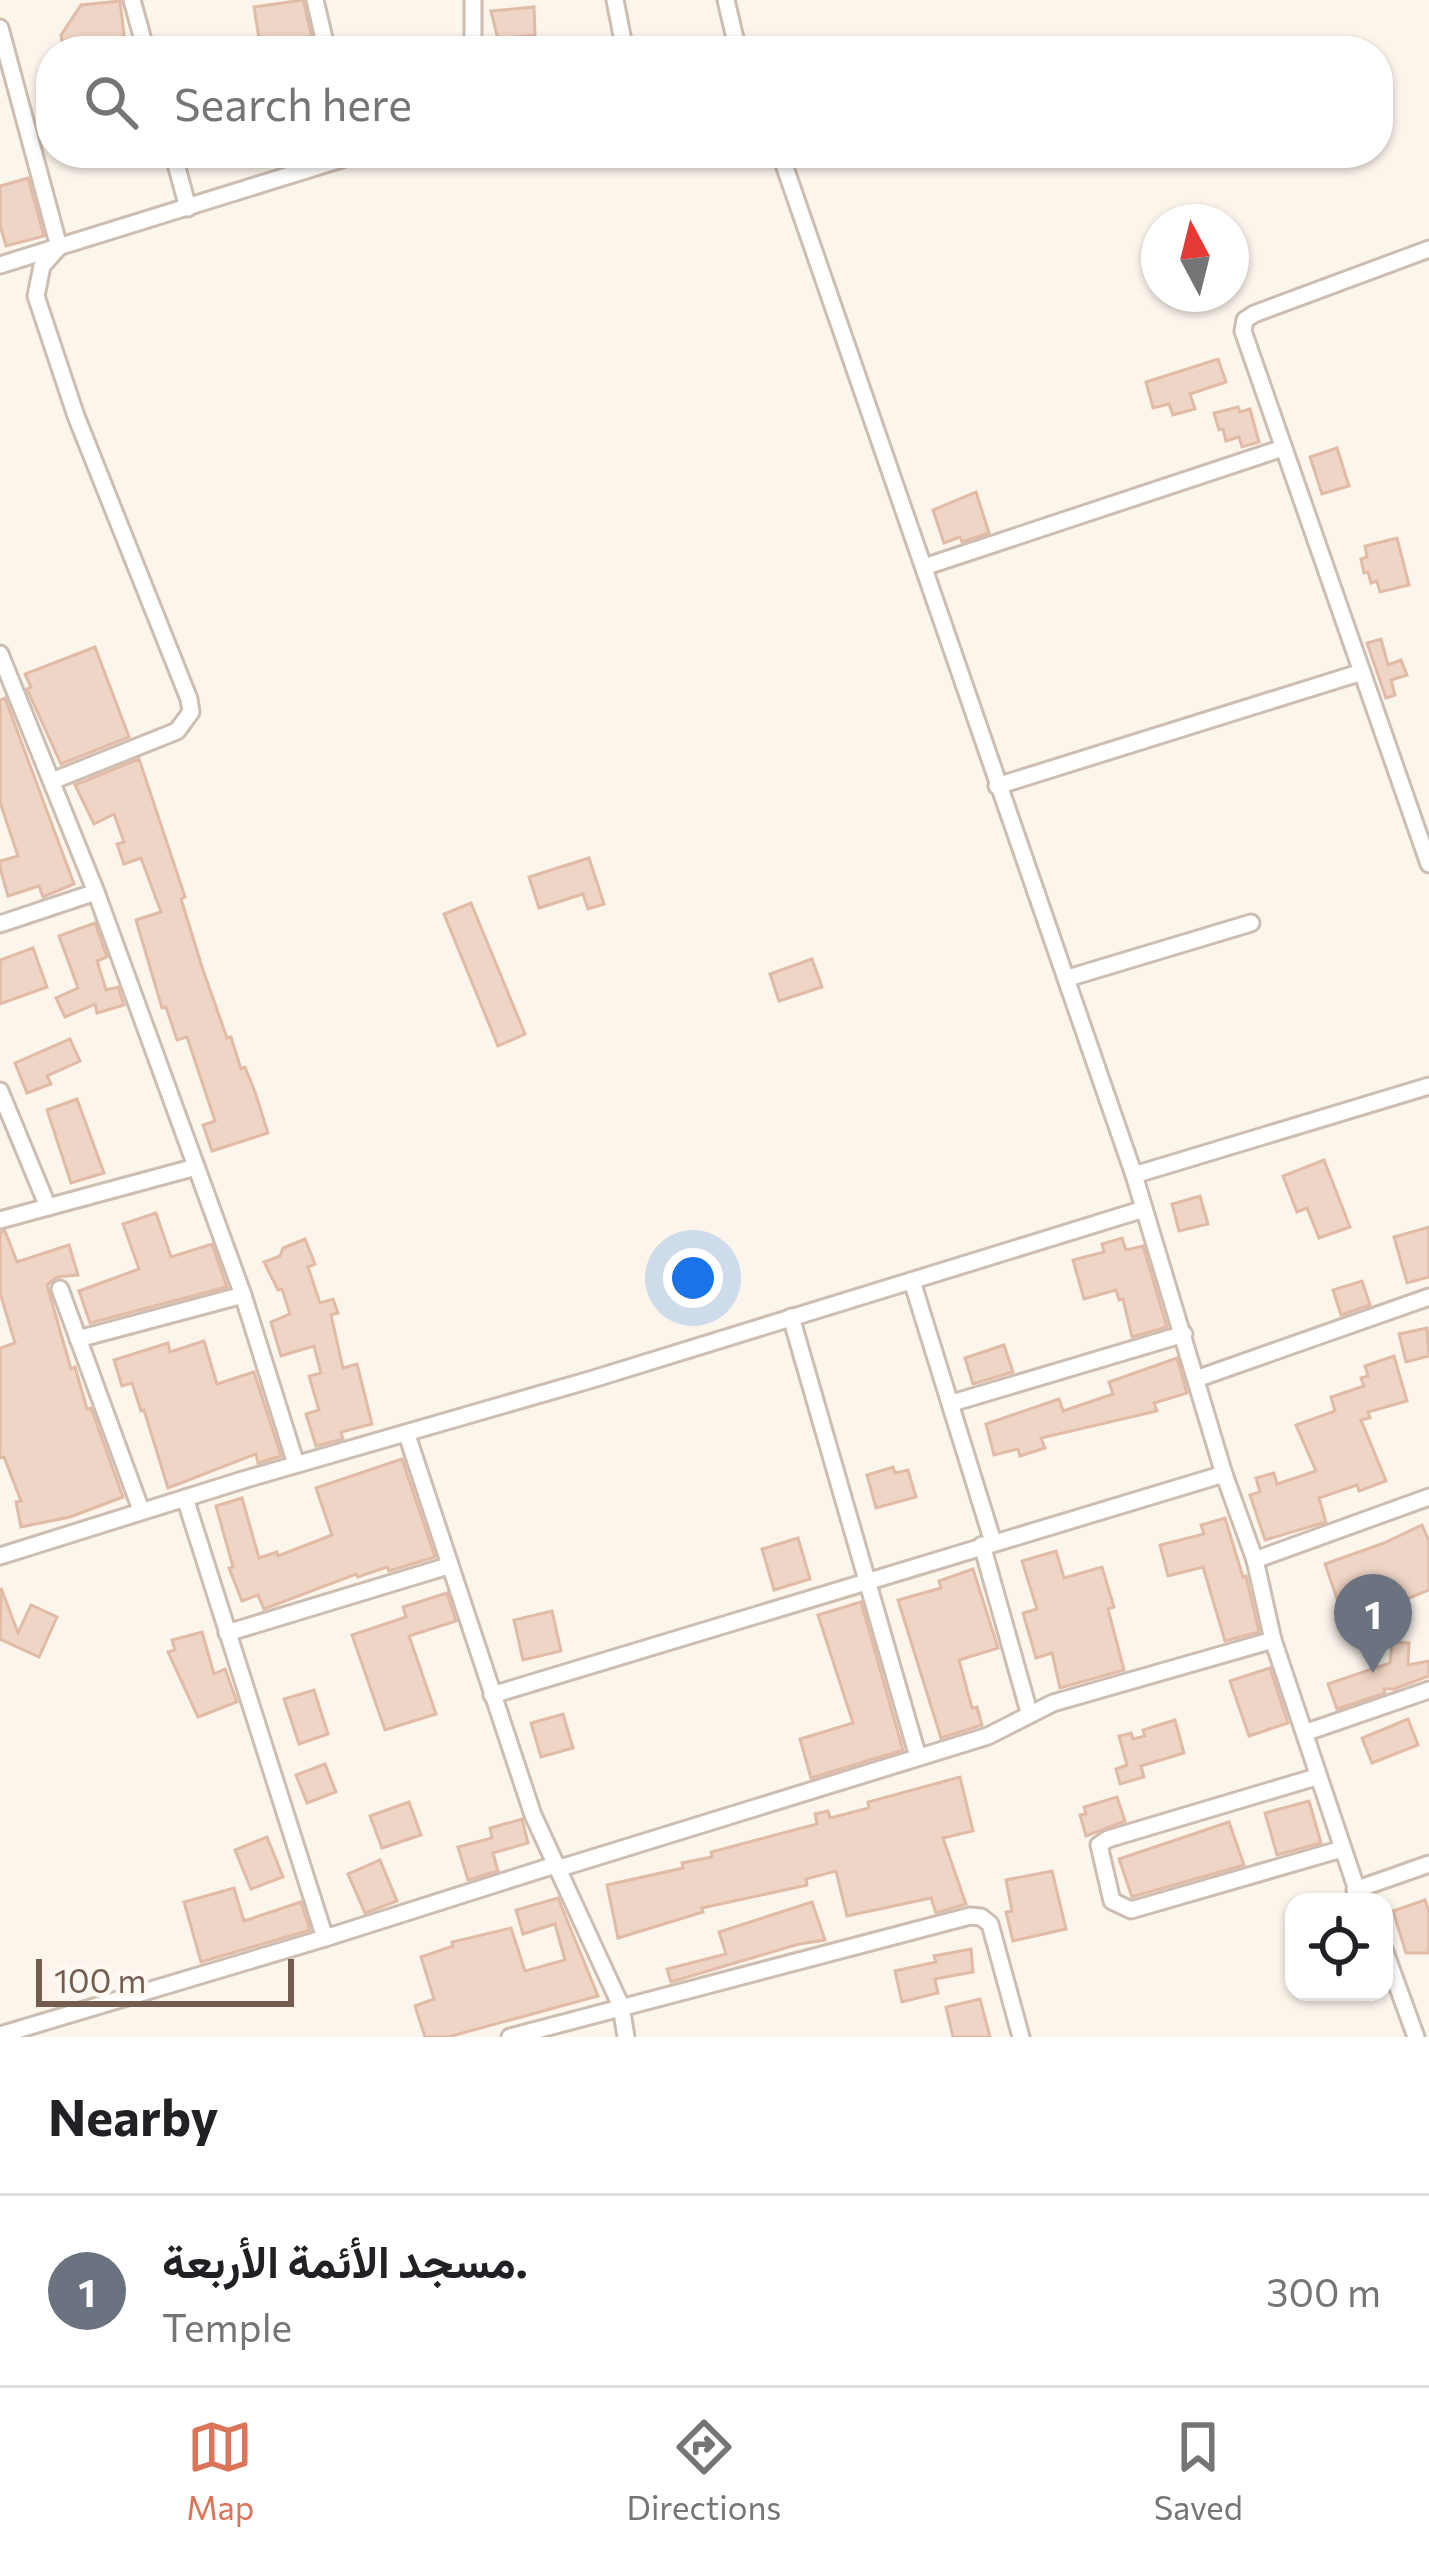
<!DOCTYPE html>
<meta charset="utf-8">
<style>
:root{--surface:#fff;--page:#f2f2f2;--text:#202124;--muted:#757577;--line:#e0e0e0;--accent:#dc745a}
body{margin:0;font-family:Commissioner,Vazirmatn,sans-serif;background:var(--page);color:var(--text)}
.controls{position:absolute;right:36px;bottom:36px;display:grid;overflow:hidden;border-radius:24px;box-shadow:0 3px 9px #0004}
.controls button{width:108px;height:108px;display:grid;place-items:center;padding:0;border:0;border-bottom:3px solid var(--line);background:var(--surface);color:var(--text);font:60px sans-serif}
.compass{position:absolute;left:1141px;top:204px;width:108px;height:108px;border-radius:50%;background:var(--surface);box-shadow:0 3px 9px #0004;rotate:353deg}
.scale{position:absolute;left:36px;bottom:30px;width:258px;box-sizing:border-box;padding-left:12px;border:6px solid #765c4f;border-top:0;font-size:33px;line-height:42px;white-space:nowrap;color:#765c4f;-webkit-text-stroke:9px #fef9f2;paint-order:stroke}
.you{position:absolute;left:693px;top:1278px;width:42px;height:42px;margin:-30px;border:9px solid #fff;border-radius:50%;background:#1a73e8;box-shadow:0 0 0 18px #1a73e833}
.badge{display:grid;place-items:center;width:78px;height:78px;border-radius:50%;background:var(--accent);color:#fff;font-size:39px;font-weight:700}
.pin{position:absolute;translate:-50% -99px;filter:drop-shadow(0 3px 6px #0008)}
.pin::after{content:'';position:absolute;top:63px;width:42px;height:36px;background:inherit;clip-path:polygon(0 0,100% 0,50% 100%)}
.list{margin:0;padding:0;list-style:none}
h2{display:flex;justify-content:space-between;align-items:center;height:156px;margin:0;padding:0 48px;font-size:51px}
h2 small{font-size:39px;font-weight:400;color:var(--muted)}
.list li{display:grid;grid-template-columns:78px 1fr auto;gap:36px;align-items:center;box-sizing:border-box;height:192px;padding:0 48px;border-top:3px solid var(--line)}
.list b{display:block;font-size:45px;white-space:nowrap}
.list p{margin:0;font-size:39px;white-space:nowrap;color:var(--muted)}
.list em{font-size:39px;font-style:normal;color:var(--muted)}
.icon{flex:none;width:66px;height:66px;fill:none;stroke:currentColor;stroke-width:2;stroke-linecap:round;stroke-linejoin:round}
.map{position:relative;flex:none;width:1429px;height:2037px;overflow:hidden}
.search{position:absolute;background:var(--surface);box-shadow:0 3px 9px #0004;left:36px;right:36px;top:36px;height:132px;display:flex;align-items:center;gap:30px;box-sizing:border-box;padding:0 42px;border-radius:48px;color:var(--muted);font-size:45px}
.sheet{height:348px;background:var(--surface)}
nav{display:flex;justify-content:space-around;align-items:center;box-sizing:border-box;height:168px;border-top:3px solid var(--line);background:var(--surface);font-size:33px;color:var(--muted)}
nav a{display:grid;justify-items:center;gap:6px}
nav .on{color:var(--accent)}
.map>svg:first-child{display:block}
.building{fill:#efd5c5;stroke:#e1bba6;stroke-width:3}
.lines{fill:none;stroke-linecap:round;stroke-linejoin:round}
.minor-casing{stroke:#cebdb1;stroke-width:21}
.minor{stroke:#fff;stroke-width:15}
</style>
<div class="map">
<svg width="1429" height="2037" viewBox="0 0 1429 2037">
<rect width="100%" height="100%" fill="#fcf5ec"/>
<g class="building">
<polygon points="303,0 312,38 261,51 254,7"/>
<polygon points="120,1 126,51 64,51 61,35 81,5"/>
<polygon points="534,7 535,35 498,39 491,11"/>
<polygon points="28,178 44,236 6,246 0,225 0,186"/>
<polygon points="1218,359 1226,382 1190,394 1195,409 1173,415 1169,404 1153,408 1146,382"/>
<polygon points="1238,407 1240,412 1250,409 1259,442 1242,447 1239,437 1226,441 1223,429 1219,430 1214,413"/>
<polygon points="1337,448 1349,486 1322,494 1310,457"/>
<polygon points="976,492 989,533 962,542 960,537 944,543 933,510"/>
<polygon points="1397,538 1409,585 1380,592 1377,581 1371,583 1368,572 1364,573 1361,559 1367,557 1365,546"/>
<polygon points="1381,639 1388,665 1401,660 1407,675 1391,680 1395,695 1386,698 1367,643"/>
<polygon points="95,647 129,737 61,764 27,689 31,687 25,674"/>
<polygon points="5,698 74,884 43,897 39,886 8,896 0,868 0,861 18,856 0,802 0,700"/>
<polygon points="139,759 185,897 181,899 203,970 227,1038 231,1037 241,1069 245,1067 255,1092 268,1133 212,1151 203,1125 215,1121 187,1037 177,1040 166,1007 162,1008 136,920 161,912 141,858 124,864 117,844 124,842 114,814 94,824 75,785"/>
<polygon points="589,858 604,904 588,909 583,894 539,908 529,877"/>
<polygon points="471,903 525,1034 498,1046 444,914"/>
<polygon points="95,923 107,957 97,961 106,990 118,987 124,1005 97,1013 95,1004 65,1017 56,998 78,988 59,936"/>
<polygon points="33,948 47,987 0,1004 0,960"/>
<polygon points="812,959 822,987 779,1001 770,974"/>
<polygon points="70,1039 80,1061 47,1076 51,1084 27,1093 15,1063"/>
<polygon points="77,1099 104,1173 71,1183 47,1110"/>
<polygon points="1324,1160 1350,1227 1319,1238 1307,1208 1297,1212 1283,1176"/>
<polygon points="1200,1196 1208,1224 1179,1231 1172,1204"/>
<polygon points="156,1213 171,1257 212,1244 227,1287 90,1323 79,1291 139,1269 123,1224"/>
<polygon points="1429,1227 1429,1277 1407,1283 1394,1237"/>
<polygon points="5,1231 17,1262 69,1245 78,1275 57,1277 47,1285 71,1369 75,1367 87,1409 91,1408 123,1497 70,1517 21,1527 16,1502 21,1501 4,1457 0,1458 0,1348 15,1343 0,1293 0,1232"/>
<polygon points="1122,1238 1126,1250 1143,1246 1167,1327 1132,1337 1123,1299 1119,1300 1116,1290 1084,1299 1073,1260 1104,1252 1102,1244"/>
<polygon points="305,1239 315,1264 308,1267 320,1303 333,1299 338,1313 331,1315 343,1368 357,1364 372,1424 341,1432 343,1439 316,1446 306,1414 319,1410 309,1376 321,1373 314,1346 281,1356 271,1322 290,1314 282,1289 278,1290 264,1262 280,1256 283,1248"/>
<polygon points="1362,1281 1370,1305 1341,1315 1333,1290"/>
<polygon points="1427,1328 1429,1356 1406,1362 1399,1334"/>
<polygon points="204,1341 217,1384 254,1372 281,1456 258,1463 256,1454 168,1488 144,1410 141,1411 132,1383 122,1386 114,1360 168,1343 170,1352"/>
<polygon points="1004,1345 1013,1372 973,1384 965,1358"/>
<polygon points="1394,1356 1407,1401 1368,1412 1370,1418 1361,1420 1386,1481 1359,1491 1357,1485 1319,1498 1326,1522 1265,1540 1250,1495 1260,1492 1256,1478 1274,1473 1277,1484 1316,1471 1296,1425 1335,1411 1331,1397 1364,1386 1361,1378 1368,1376 1365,1366"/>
<polygon points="1177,1358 1187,1393 1154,1403 1157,1411 1041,1438 1045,1448 1020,1456 1018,1449 994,1455 986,1424 1059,1399 1063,1411 1113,1394 1109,1382"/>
<polygon points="402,1459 435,1557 389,1571 387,1567 358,1577 356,1574 264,1609 258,1595 242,1601 229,1568 233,1567 216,1506 242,1498 259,1558 277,1552 278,1556 332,1535 316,1488"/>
<polygon points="893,1467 895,1473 908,1470 916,1497 876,1508 867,1475"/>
<polygon points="1225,1518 1243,1577 1246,1576 1259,1632 1225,1641 1203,1567 1168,1576 1160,1545 1204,1534 1201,1525"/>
<polygon points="1422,1525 1429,1541 1429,1590 1407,1599 1404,1591 1342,1613 1325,1564 1384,1543"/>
<polygon points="798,1538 810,1579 774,1590 762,1549"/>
<polygon points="1056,1551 1064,1578 1102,1567 1114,1607 1108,1609 1124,1670 1060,1688 1052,1653 1036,1658 1023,1613 1037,1609 1022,1561"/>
<polygon points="973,1569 998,1648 959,1660 972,1708 977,1707 982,1725 941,1738 898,1600 941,1588 939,1581"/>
<polygon points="1,1588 18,1633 31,1605 57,1617 39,1657 0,1639"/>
<polygon points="447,1593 456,1621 409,1636 436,1714 385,1730 352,1635 406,1617 403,1607"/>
<polygon points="861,1602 903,1750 811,1778 800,1739 853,1723 818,1615"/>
<polygon points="552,1611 561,1651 523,1660 514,1620"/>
<polygon points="202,1632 214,1674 225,1669 237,1702 198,1717 168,1652 175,1650 172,1640"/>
<polygon points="1392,1642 1409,1643 1408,1665 1429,1661 1429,1676 1394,1689 1384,1689 1385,1693 1337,1709 1328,1684 1390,1663"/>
<polygon points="1270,1668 1288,1723 1249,1736 1230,1681"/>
<polygon points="314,1690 328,1734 299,1744 284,1699"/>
<polygon points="563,1714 573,1748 541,1757 531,1723"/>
<polygon points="1408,1719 1418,1745 1372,1763 1362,1738"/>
<polygon points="1175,1720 1184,1753 1141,1766 1144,1777 1120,1784 1116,1769 1127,1765 1119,1736 1131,1733 1133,1739 1145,1736 1143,1730"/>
<polygon points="325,1764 336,1792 307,1803 296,1775"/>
<polygon points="960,1777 973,1831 943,1838 966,1904 936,1913 931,1898 847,1916 836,1871 806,1879 807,1885 702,1908 703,1912 618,1938 607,1885 683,1868 682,1863 712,1857 711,1852 817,1824 815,1814 828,1811 830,1818 869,1808 868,1802"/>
<polygon points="1117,1797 1125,1821 1086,1836 1080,1815 1086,1814 1084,1807"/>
<polygon points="1309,1801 1321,1843 1277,1855 1265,1813"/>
<polygon points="409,1802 421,1835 382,1848 370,1816"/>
<polygon points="522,1819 528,1843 493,1853 498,1871 468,1880 458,1847 492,1838 490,1828"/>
<polygon points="1229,1822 1244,1865 1132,1897 1119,1859"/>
<polygon points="267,1837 283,1877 251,1889 235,1850"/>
<polygon points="380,1860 397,1901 365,1913 348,1874"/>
<polygon points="1052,1871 1066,1929 1013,1941 1006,1912 1012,1911 1006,1880"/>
<polygon points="234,1888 244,1921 301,1902 310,1930 201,1962 184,1902"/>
<polygon points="558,1898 598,1996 448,2037 425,2037 415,2006 434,1999 421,1957 453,1946 452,1942 511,1928 525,1971 565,1960 555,1924 523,1934 516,1910"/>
<polygon points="1425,1900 1429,1912 1429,1953 1406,1953 1393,1911"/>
<polygon points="812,1902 825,1940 799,1944 671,1982 667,1969 726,1954 719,1932"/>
<polygon points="971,1949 973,1972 935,1979 938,1993 902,2002 895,1971 936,1962 934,1956"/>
<polygon points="980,1999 990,2037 953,2037 946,2007"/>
</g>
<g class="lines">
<g class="minor-casing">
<g id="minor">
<polyline points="132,0 146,51"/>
<polyline points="315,0 327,51"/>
<polyline points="473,0 473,51"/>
<polyline points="615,0 625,51"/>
<polyline points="726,0 738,51"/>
<polyline points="0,28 59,247 42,266 36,296 76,416 189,699 191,712 177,731 52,781"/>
<polyline points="173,153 188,208"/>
<polyline points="780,153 1134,1175 1224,1474 1255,1560 1273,1640 1361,1902"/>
<polyline points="1429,249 1254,314 1245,320 1243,331 1429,864"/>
<polyline points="0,265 361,153"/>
<polyline points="924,567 1283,448"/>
<polyline points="0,654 96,892 243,1295 296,1464"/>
<polyline points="997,786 1362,672"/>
<polyline points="0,924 96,892"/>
<polyline points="1068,978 1251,923"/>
<polyline points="0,1091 48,1207 0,1220"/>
<polyline points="1134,1175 1429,1086"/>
<polyline points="48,1207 196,1167"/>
<polyline points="912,1281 993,1542"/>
<polyline points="60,1289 141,1510"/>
<polyline points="791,1317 918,1757"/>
<polyline points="78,1339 243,1295"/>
<polyline points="1196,1379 1429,1297"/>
<polyline points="952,1403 1184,1334"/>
<polyline points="407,1435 533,1815 621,2006 626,2037"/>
<polyline points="185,1498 325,1938"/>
<polyline points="982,1545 1029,1712"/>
<polyline points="0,1556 246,1479 593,1379 1144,1209"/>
<polyline points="1255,1560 1429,1497"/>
<polyline points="227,1633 448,1566"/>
<polyline points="492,1695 1224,1474"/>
<polyline points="1307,1732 1429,1690"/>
<polyline points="1316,1777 1108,1839 1099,1845 1112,1901 1131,1910 1342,1849"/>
<polyline points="557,1869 988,1736 1053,1703 1273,1640"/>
<polyline points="1355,1890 1429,1864"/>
<polyline points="1384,1949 1416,2037"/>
<polyline points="0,2035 325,1938 555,1865"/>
<polyline points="510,2037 970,1916 981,1917 990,1924 1021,2037"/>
</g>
</g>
<use href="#minor" class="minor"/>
</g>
</svg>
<div class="controls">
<button><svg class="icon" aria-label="locate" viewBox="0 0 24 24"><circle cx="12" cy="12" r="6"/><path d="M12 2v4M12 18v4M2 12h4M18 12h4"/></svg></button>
</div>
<svg class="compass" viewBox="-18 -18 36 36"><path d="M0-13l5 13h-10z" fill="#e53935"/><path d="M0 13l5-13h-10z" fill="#757577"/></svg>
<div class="scale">100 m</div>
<div class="you"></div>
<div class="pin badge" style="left:1373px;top:1673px;background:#6b7280">1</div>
<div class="search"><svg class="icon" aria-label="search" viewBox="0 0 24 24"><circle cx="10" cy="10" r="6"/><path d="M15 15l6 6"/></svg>Search here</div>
</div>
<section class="sheet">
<h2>Nearby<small></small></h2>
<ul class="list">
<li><span class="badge" style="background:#6b7280">1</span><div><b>مسجد الأئمة الأربعة.</b><p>Temple</p></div><em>300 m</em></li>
</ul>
</section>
<nav>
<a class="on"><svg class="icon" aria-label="map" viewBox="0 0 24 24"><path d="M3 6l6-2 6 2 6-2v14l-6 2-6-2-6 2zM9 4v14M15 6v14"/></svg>Map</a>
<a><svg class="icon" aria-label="directions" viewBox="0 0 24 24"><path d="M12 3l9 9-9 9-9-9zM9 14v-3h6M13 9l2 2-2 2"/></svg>Directions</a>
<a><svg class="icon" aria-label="saved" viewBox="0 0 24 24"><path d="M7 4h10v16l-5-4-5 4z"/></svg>Saved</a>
</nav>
